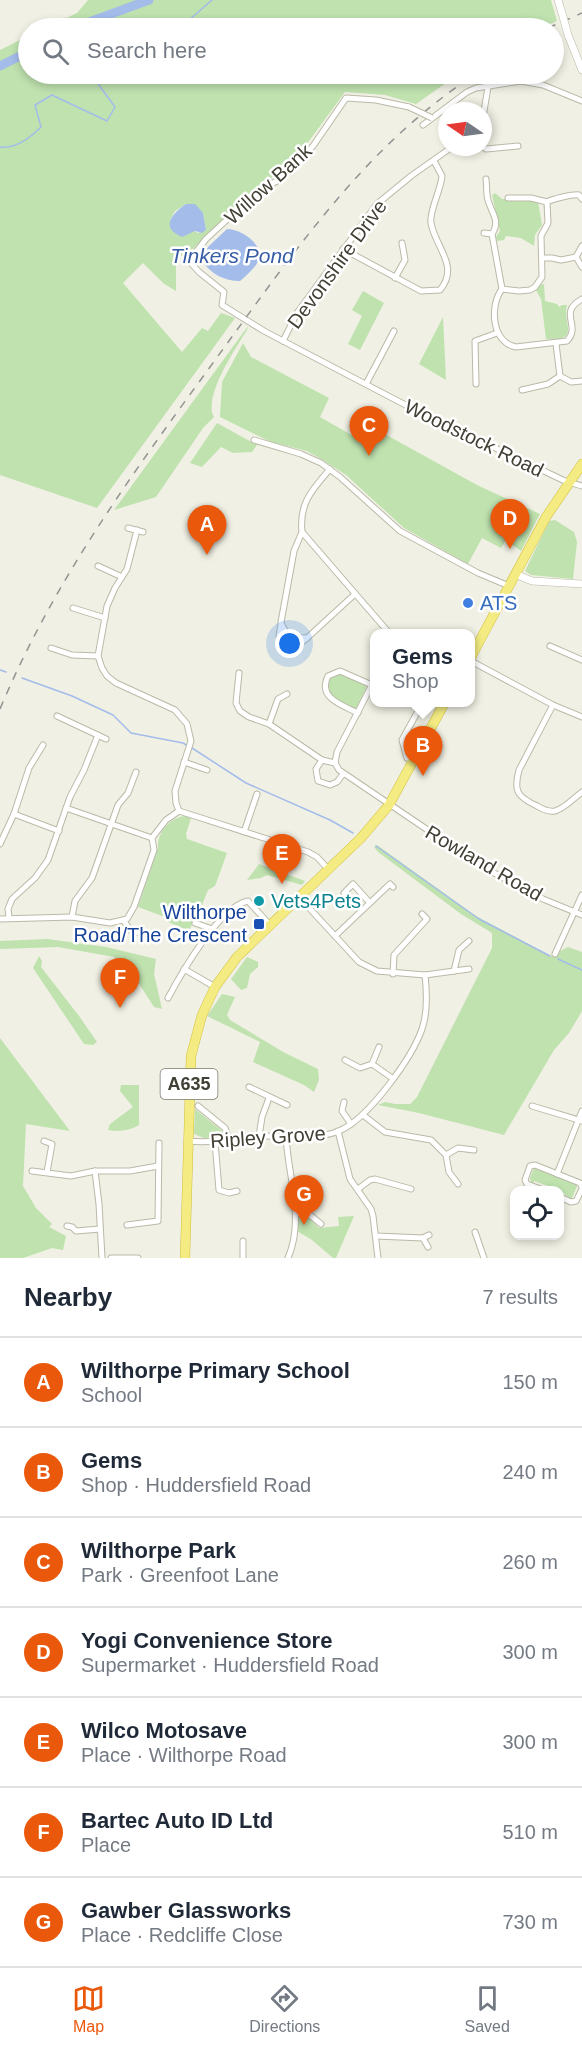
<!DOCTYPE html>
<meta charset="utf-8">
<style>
:root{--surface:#fff;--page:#f2f2f3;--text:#1f2937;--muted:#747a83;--line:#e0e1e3;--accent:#ea580c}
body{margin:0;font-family:Arial,sans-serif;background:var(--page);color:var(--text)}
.controls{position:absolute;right:18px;bottom:18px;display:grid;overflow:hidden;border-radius:12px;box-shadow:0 3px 9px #0003}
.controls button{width:54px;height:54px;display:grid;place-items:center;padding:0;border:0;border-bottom:2px solid var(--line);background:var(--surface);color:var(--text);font:30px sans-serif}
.compass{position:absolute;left:438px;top:102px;width:54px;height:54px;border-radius:50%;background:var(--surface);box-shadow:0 3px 9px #0003;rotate:283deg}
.you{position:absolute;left:290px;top:644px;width:21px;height:21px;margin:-15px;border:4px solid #fff;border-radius:50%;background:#1a73e8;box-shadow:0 0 0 9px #1a73e833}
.badge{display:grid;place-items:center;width:39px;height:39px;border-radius:50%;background:var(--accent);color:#fff;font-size:20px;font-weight:700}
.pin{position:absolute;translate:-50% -50px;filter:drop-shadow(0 2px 3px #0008)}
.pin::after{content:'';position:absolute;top:32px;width:21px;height:18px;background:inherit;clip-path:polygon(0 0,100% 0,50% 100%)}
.popup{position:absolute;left:370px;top:629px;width:105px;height:78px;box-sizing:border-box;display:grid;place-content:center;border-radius:12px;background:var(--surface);filter:drop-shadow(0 2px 4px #0005);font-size:20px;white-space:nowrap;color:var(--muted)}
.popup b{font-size:22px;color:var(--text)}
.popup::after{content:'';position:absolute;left:50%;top:100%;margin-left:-12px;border:12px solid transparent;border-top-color:var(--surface)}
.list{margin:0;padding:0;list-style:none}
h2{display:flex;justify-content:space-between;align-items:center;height:78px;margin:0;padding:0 24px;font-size:26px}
h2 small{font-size:20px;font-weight:400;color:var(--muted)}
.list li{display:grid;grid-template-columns:39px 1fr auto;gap:18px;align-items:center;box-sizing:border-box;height:90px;padding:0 24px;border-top:2px solid var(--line)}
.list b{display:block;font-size:22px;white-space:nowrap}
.list p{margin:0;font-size:20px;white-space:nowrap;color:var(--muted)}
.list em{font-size:20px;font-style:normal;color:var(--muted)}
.icon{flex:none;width:33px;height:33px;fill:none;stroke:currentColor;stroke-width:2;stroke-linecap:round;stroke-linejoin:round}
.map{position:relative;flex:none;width:582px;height:1258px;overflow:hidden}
.search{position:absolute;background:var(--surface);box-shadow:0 3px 9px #0003;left:18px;right:18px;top:18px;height:66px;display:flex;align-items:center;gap:15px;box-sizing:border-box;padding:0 21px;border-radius:33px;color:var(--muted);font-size:22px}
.sheet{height:708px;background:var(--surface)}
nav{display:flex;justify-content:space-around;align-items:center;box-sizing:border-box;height:84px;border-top:2px solid var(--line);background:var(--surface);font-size:16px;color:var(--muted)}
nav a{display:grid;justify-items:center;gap:3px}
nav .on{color:var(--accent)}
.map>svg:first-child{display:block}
.green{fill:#bfe2af;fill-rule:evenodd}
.water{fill:#a3bcea}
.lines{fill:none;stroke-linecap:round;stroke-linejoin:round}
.stream{stroke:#a3bcea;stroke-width:1.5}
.river{stroke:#a3bcea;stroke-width:9}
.minor-casing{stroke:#bbb9a7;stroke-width:7}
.tertiary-casing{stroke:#bbb9a7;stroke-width:8}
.trunk-casing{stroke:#d1be3d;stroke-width:10}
.minor{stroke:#fff;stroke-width:5}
.tertiary{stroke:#fff;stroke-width:7}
.trunk{stroke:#f4ec82;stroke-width:9}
.rail{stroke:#939393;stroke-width:1.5;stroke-dasharray:8 8;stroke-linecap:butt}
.minor-bridge-casing{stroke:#bbb9a7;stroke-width:7;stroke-linecap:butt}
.tertiary-bridge-casing{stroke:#bbb9a7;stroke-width:8;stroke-linecap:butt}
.minor-bridge{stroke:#fff;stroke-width:5}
.tertiary-bridge{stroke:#fff;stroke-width:7}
.shop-dot{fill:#3f7fe0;stroke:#fff;stroke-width:2}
.culture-dot{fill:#0f9aa8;stroke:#fff;stroke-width:2}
.transit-dot{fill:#1a4fb4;stroke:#fff;stroke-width:2}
.labels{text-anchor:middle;stroke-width:5;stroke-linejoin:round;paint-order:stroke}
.shield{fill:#fff;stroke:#7b7971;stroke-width:1.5}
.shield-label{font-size:18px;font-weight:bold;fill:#424034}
.street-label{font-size:20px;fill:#424034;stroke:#fff}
.shop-label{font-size:20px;fill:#366cbe;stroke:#fff;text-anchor:start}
.culture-label{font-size:20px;fill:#0d838f;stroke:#fff;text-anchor:start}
.transit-label{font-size:20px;fill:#164399;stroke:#fff;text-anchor:end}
.water-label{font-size:21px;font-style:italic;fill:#365ca5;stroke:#fff}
</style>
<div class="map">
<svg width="582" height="1258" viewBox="0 0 582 1258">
<rect width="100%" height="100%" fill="#f0f0e4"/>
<g class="green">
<polygon points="88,0 551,0 557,21 541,28 45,28 77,13"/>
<path d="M28 36V74H459L416 104 385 95 345 92 309 141 276 175 264 182 232 210 185 257 176 254V291L163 283 143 263 123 283 182 352 202 328 208 331 221 313 235 318 97 508 0 475V50ZM186 204 203 213 206 230 198 233 170 220 175 211Z"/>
<polygon points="495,193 502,199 524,199 538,202 542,225 535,235 534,246 521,238 506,236 504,240 497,241 496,237 500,231 492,195"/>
<path d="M544 284 545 301 557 304 559 307 562 305H567C562 323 582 342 546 339L541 299 536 290 539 285Z"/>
<polygon points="363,291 384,303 360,350 348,344 362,316 352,310"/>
<polygon points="443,317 446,380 419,364"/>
<path d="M248 326 247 330C236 348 203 396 214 417L203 428 156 497 114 510Z"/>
<polygon points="243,343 251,357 329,398 320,417 362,441 372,427 477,485 540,514 521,551 506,540 501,548 482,538 468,564 404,528 346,475 323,460 307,451 271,442 220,417 222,382"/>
<polygon points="217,423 257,445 252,452 233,453 221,447 202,467 190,463"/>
<polygon points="555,520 574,532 577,542 573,579 531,575 525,571 549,521"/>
<path d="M340 673 367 686 356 709C337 700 326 701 329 678Z"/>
<path d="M185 816 191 818 186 834 187 839 227 853 215 886 208 890 196 920 193 922 189 931 164 920 165 917 138 907 158 848C157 832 170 818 185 816Z"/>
<polygon points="377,845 476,916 551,956 568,947 582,952 582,1011 569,1033 554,1050 504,1135 419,1113 378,1105 385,1102 395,1104 410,1104 417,1097 492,948 492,933 461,914 378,852 374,847"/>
<polygon points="259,864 305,881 302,885 267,875 261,878 247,880"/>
<polygon points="47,939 106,947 156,959 154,974 162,1009 154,1007 136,979 114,957 58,947 0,949 0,941"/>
<polygon points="39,956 42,961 41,967 79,1016 97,1042 93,1045 84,1044 33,968"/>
<polygon points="247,957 258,962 258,967 250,974 247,988 241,990 231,979"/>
<polygon points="222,994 235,997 227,1015 230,1020 285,1053 318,1069 319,1080 314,1092 304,1085 253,1062 260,1042 207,1016"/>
<polygon points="0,1038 70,1131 26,1124 23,1186 36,1208 52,1224 49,1227 66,1236 63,1250 52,1248 23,1258 0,1258"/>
<path d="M121 1085H139V1125C129 1131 119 1132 108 1130L110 1124 133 1107 120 1091Z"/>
<polygon points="195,1109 221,1130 224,1134 223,1136 204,1138 194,1134"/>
<polygon points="536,1167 578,1184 572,1198 569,1198 560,1190 534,1181 533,1184 531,1182 530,1178 534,1168"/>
<polygon points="300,1216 310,1219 319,1228 339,1226 338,1217 354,1216 336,1258 333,1258 312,1240 297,1231 298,1219"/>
</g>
<g class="water">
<path d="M186 204H195L203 213 206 230 202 233 195 231 182 237C159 227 173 213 186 204Z"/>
<path d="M227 229C240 229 263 243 259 259 257 266 246 276 240 281 224 281 211 274 202 261L208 247Z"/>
</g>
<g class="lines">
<g class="stream">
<polyline points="180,28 212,0"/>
<path d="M0 147C16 149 30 138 41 127L35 105 52 95 107 121 115 107 91 74"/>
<polyline points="0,670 6,672"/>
<polyline points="22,678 72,696 113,715 131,733 183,743 188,746"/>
<polyline points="192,748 246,783 330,820 353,833"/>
<polyline points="376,846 479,919 550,956"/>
<polyline points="558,959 582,970"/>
</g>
<g class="river">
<polyline points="73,28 149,0"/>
<polyline points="0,66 28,52"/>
</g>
<g class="minor-casing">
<g id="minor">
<polyline points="409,107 376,100 346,98 313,146 279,180 267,186 245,203 206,239 189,261 199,272 224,292 222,305 264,331 417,411 565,481 582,486"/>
<polyline points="483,117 488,87"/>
<polyline points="423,125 467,92 476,88 521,81 543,85 582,101"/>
<polyline points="483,147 486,149 518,146"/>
<polyline points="508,198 531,198 547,202"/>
<path d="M484 233 492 234C501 221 491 212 488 200 486 194 487 186 486 179"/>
<polyline points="492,234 502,289"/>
<path d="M343 249 421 291 440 290C460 266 435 247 431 223 429 211 441 190 442 176L434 161"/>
<polyline points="576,257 582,246"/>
<polyline points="576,257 582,267"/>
<polyline points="542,258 552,258 561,260 576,257"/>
<polyline points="395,278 405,260 402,243"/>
<path d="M502 289C489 306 492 343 516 347L567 341C582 325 557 313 582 299"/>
<path d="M502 289 519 291 530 290 535 287 542 277 541 236 548 223 547 202C552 199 573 194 579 195L582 199"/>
<polyline points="283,341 297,313 377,204 411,176 452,147"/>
<polyline points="556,344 560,376 571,382 582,381"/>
<polyline points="366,384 394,331"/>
<polyline points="476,384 475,341 497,333"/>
<polyline points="522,390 548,384 560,376"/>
<polyline points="254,440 301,454 321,463 340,477 400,531 478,573 509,586"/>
<path d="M330 469C312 490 299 503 302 532L390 634"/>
<polyline points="128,528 143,532"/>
<polyline points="137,530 127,569 115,588 107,606 98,656 102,668 107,676 116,683 175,710 187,724 191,741 175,791 176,803 179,811"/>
<path d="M302 532 294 551 281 622C285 636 294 638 307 638L355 594"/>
<polyline points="98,566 122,577"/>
<polyline points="73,608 105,618"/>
<polyline points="281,624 279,636 281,643 291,647 297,646 307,638"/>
<polyline points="550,646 582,660"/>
<polyline points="51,648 72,655 98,656"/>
<polyline points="471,661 553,705 582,717"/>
<polyline points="239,673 236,703 240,711 249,717 269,724 322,760"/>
<polyline points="375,679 337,752 335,763 339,770 481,866 543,899 582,915"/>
<path d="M553 705 519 770C513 792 518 797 537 806 542 809 549 812 555 811 564 809 575 797 582 792"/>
<path d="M358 713C342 705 317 698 328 676L340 671 372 685"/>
<polyline points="57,716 106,739"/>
<polyline points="269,724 278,699 287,694"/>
<polyline points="414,761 407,758 402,740 423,702"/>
<polyline points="184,762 207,770"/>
<polyline points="335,763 322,760 316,769 318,781 330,785 337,782 343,774"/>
<polyline points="66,808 152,838"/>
<polyline points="14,814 59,831"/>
<polyline points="244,832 257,794"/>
<polyline points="0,844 14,814 29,768 43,745"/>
<polyline points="344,893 353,884 370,903"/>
<polyline points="299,897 359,962 377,971 425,975 469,969"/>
<polyline points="9,917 8,909 12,899 35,878 48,860 70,797 84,770 98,735"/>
<polyline points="72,917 75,901 92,878 118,805 128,793 136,772"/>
<polyline points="0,919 72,917 110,923 127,919 134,907 154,850 152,838 166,820 179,811 308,852 317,857 328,869"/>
<polyline points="124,921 130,930 155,938"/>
<polyline points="195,923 212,929"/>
<polyline points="335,936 390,884 393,887"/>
<polyline points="555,954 582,895"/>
<polyline points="184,969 215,987"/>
<polyline points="454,971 459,950 469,941"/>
<polyline points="393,974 394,955 427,919 422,914"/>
<path d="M168 998C182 972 219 907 248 901L270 925"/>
<polyline points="345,1060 360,1068 372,1064 392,1078"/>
<polyline points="372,1064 379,1047"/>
<polyline points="249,1087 287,1105"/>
<polyline points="344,1102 342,1111 351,1124"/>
<polyline points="198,1106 225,1128 229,1139"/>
<polyline points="532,1106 582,1121"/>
<polyline points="363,1115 385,1132 431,1140 446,1155 449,1172 458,1184"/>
<polyline points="338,1131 350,1179 371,1209 373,1216 378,1258"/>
<polyline points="259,1136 262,1117 269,1098"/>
<path d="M286 1137C288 1176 305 1219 288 1258"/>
<polyline points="44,1141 52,1144 47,1172"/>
<path d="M188 1141C197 1142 207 1142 216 1141 230 1140 243 1136 257 1136 283 1135 315 1141 339 1131 368 1119 412 1058 422 1029 428 1012 427 993 425 975"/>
<polyline points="215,1142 219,1190 229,1193 237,1191"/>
<polyline points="446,1155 458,1148 474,1150"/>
<polyline points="32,1171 71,1176 95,1171 130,1171 158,1166"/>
<polyline points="95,1171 99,1204 102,1258"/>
<polyline points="557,1174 582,1111"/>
<polyline points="358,1189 370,1180 375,1179 411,1189"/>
<polyline points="543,1190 527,1184 525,1180 530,1166 535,1165 580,1183 582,1187"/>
<polyline points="560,1197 571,1202 576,1201 582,1189"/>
<polyline points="296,1213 310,1215 321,1224"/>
<polyline points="127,1225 158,1221 159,1143"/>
<polyline points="67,1226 72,1227 76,1231 100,1229"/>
<polyline points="475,1232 484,1258"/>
<polyline points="376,1236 423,1238 429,1235"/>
<polyline points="423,1238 428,1247"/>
<polyline points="111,1258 138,1258"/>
<polyline points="243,1258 243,1241"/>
</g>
</g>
<g class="tertiary-casing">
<g id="tertiary">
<polyline points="558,0 562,13"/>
<polyline points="568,35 582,70"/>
<polyline points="515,574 532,581 582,584"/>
</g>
</g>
<g class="trunk-casing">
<g id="trunk">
<polyline points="471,657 546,517 582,464"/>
<polyline points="185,1258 191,1056 202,1015 215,987 237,957 361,838 389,805 445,702"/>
</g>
</g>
<use href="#minor" class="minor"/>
<use href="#tertiary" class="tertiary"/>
<use href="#trunk" class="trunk"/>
<g class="rail">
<polyline points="548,28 582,13"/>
<path d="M0 709C55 578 135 470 218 356 294 252 367 144 476 74"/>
</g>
<g class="minor-bridge-casing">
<polyline id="minor-bridge" points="409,107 432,118"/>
</g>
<g class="tertiary-bridge-casing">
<polyline id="tertiary-bridge" points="562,13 568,35"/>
</g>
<use href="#minor-bridge" class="minor-bridge"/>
<use href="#tertiary-bridge" class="tertiary-bridge"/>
</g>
<circle class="shop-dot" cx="468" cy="603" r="6"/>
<circle class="culture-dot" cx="259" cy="901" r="6"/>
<rect class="transit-dot" x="253" y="918" width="12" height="12" rx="3"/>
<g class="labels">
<rect class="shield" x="160.5" y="1069" width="57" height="30" rx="4.5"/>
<g class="shield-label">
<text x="189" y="1090">A635</text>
</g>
<g class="street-label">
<text transform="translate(268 184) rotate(-42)" y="7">Willow Bank</text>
<text transform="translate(337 264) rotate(-54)" y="7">Devonshire Drive</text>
<text transform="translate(474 438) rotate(26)" y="7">Woodstock Road</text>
<text transform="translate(484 863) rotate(30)" y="7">Rowland Road</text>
<text transform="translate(268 1137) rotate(-4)" y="7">Ripley Grove</text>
</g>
<g class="shop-label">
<text x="480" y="610">ATS</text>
</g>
<g class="culture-label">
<text x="271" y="908">Vets4Pets</text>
</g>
<g class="transit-label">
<text x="247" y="919">Wilthorpe<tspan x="247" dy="23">Road/The Crescent</tspan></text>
</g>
<g class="water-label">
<text x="232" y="263">Tinkers Pond</text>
</g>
</g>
</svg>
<div class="controls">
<button><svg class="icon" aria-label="locate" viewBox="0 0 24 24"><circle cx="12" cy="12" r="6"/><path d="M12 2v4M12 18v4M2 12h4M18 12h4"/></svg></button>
</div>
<svg class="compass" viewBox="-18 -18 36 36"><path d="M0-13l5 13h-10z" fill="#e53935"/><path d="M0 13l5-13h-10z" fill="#747a83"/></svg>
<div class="you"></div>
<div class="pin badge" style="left:207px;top:555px">A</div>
<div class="pin badge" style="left:423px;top:776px">B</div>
<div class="popup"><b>Gems</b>Shop</div>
<div class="pin badge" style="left:369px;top:456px">C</div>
<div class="pin badge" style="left:510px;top:549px">D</div>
<div class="pin badge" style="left:282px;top:884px">E</div>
<div class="pin badge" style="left:120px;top:1008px">F</div>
<div class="pin badge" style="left:304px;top:1225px">G</div>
<div class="search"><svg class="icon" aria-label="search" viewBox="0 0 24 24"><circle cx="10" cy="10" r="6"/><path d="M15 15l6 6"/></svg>Search here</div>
</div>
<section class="sheet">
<h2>Nearby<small>7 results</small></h2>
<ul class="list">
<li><span class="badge">A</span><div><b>Wilthorpe Primary School</b><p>School</p></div><em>150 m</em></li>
<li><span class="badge">B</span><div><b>Gems</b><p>Shop · Huddersfield Road</p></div><em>240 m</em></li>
<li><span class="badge">C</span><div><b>Wilthorpe Park</b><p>Park · Greenfoot Lane</p></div><em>260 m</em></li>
<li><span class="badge">D</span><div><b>Yogi Convenience Store</b><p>Supermarket · Huddersfield Road</p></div><em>300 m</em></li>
<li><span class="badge">E</span><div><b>Wilco Motosave</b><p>Place · Wilthorpe Road</p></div><em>300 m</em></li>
<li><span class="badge">F</span><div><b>Bartec Auto ID Ltd</b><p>Place</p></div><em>510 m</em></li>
<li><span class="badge">G</span><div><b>Gawber Glassworks</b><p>Place · Redcliffe Close</p></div><em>730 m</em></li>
</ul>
</section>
<nav>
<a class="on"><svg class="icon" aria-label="map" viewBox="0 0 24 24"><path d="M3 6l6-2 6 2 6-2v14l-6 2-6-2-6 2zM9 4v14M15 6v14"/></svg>Map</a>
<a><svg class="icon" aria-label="directions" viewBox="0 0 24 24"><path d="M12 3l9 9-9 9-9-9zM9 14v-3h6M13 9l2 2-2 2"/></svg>Directions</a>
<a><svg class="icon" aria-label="saved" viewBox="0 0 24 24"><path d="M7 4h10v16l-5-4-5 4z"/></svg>Saved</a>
</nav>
